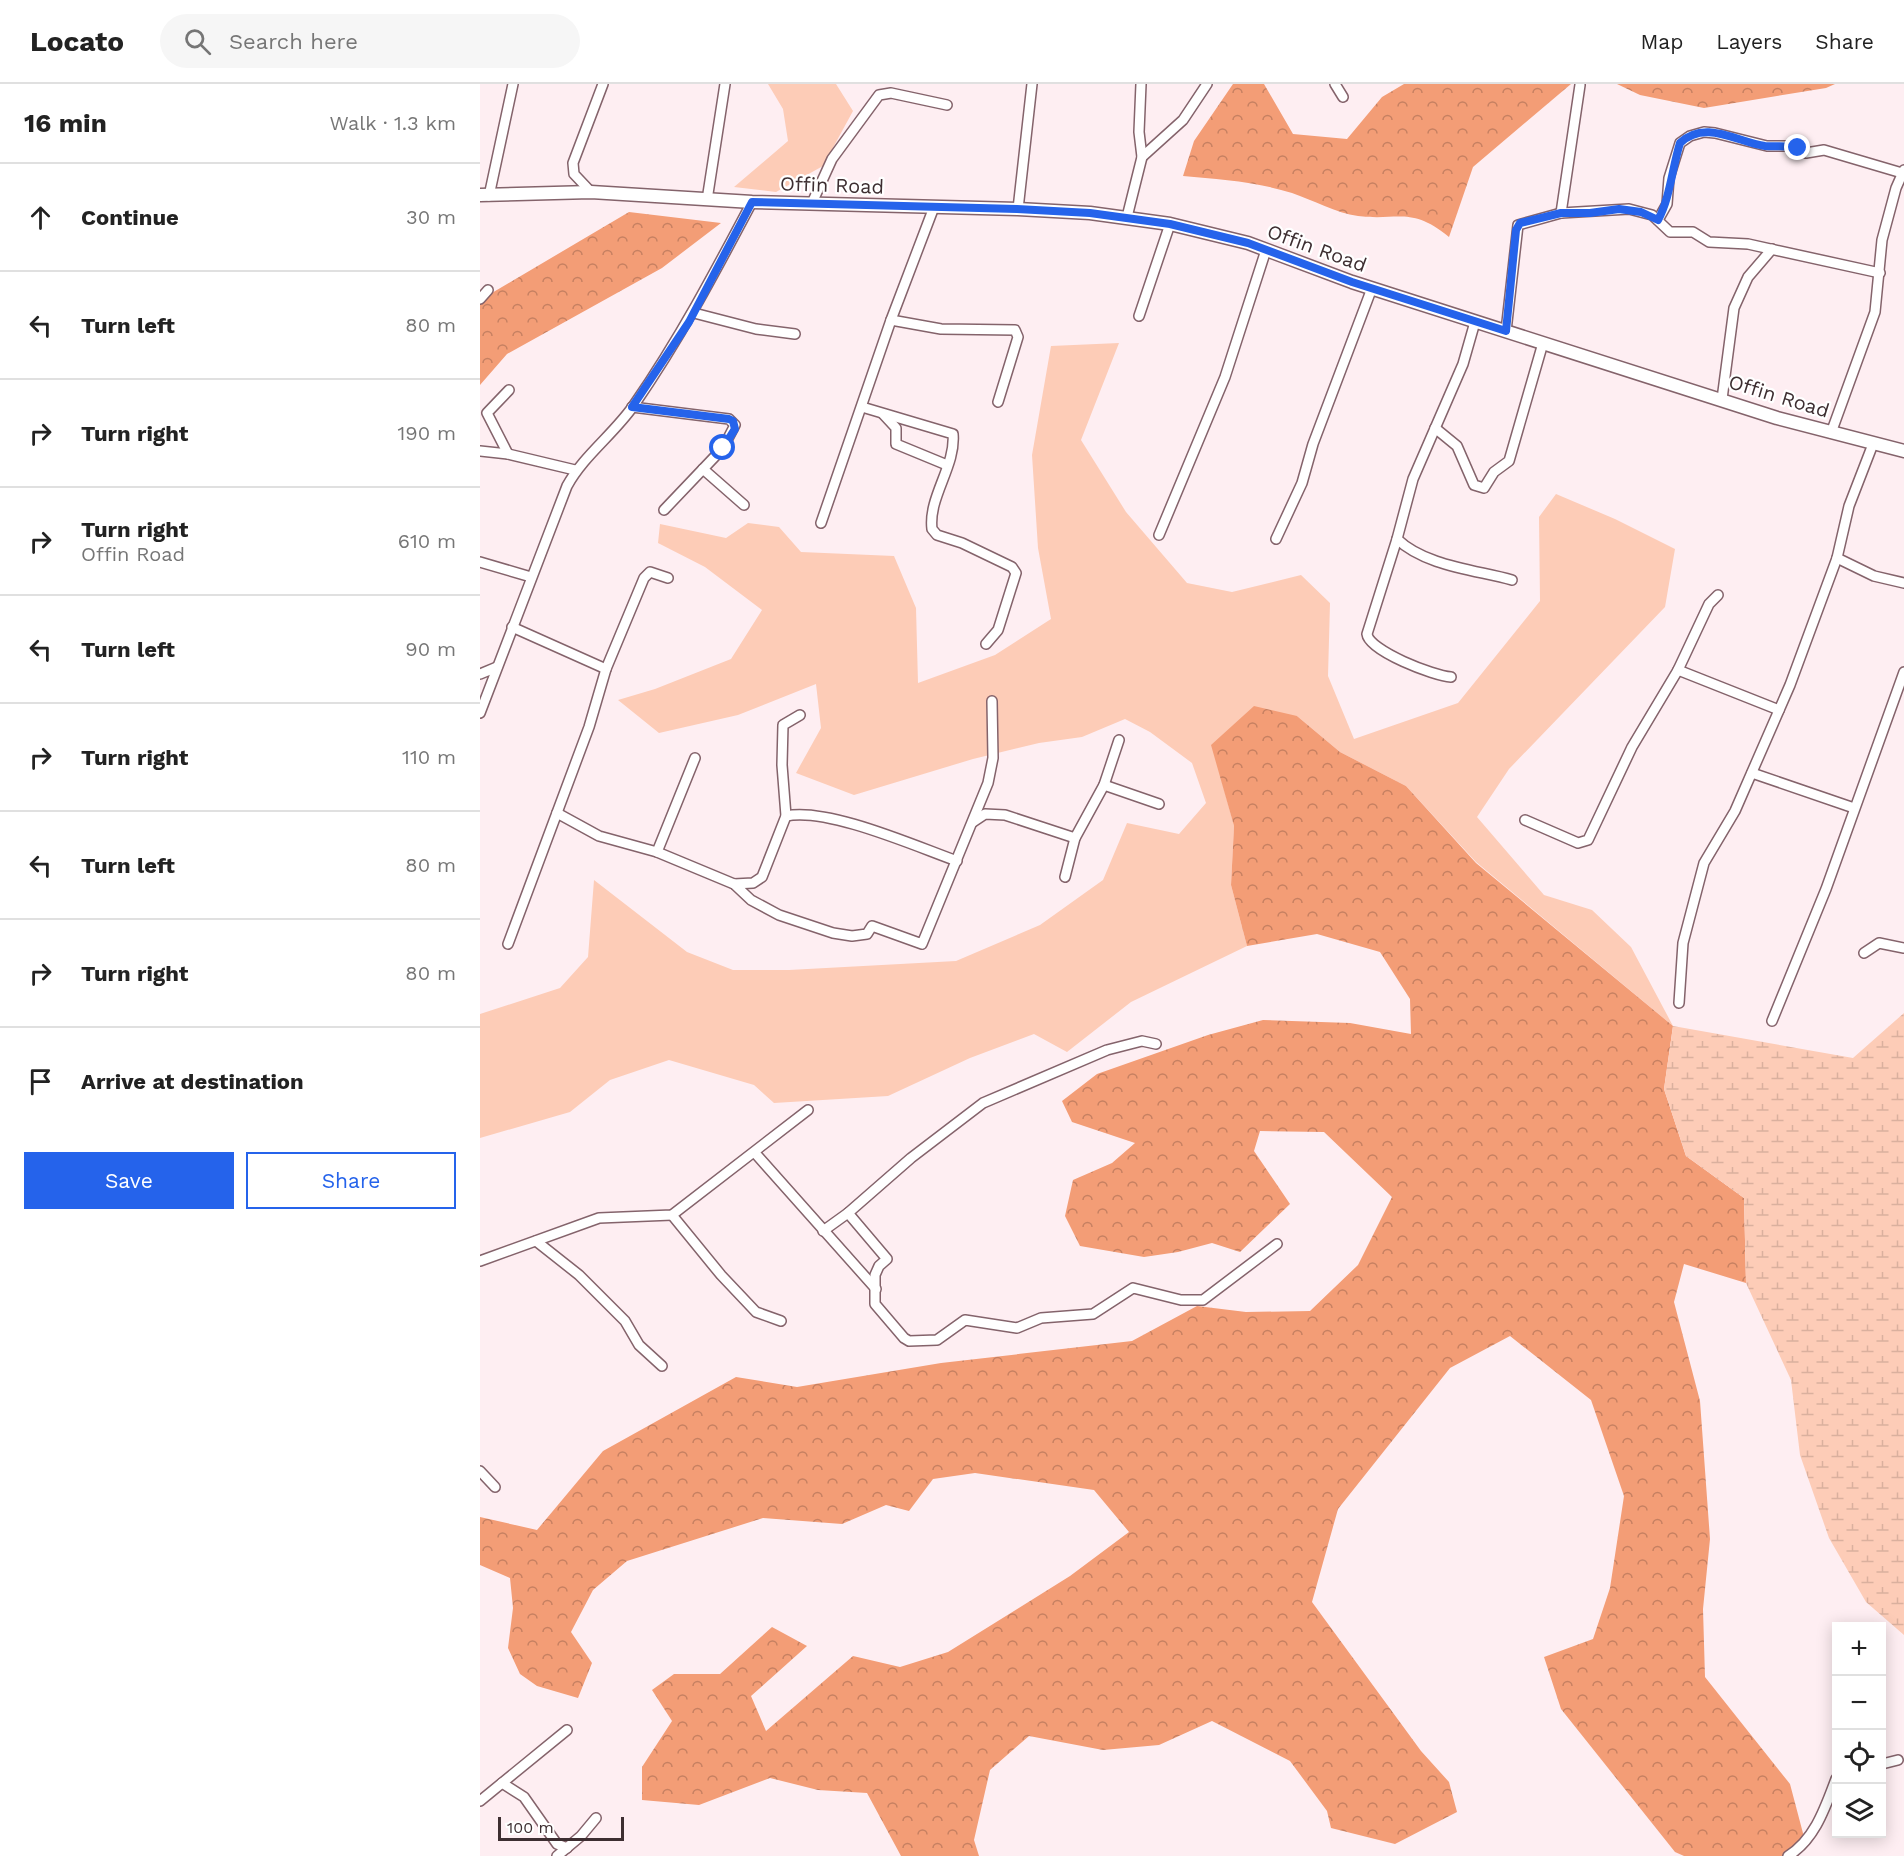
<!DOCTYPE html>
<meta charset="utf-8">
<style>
:root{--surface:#fff;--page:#f6f6f6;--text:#222;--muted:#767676;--line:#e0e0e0;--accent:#2563eb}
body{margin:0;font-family:"Work Sans",sans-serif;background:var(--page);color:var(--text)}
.controls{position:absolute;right:18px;bottom:18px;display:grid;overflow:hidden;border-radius:0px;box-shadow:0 3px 15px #0003}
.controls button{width:54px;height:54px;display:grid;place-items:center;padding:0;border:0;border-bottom:2px solid var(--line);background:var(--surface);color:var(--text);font:30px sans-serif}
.scale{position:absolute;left:18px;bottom:15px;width:126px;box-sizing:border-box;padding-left:6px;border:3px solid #3d2e31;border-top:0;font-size:16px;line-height:21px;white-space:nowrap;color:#3d2e31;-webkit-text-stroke:4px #fff;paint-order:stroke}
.stop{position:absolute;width:18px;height:18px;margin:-14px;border:4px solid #2563eb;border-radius:50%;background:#fff}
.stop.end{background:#2563eb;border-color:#fff;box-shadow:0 2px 6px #0008}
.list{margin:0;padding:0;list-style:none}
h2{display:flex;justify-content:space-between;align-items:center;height:78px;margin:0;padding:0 24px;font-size:26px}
h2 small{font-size:20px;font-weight:400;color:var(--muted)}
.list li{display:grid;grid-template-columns:39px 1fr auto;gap:18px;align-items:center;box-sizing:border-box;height:108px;padding:0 24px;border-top:2px solid var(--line)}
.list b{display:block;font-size:22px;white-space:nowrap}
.list p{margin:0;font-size:20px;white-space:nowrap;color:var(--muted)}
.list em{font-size:20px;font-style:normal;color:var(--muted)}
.actions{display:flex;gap:12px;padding:18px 24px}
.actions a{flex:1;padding:14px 0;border:2px solid var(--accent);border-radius:0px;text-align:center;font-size:21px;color:var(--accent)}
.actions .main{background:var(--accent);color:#fff}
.icon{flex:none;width:33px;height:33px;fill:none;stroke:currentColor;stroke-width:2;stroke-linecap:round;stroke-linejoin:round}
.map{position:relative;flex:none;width:1424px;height:1772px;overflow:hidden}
header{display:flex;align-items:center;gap:36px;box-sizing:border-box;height:84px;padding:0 30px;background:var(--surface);border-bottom:2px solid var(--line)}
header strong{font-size:28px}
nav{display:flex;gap:33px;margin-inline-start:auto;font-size:21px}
.search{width:420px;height:54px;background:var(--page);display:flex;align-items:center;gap:15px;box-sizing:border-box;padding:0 21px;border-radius:33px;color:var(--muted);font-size:22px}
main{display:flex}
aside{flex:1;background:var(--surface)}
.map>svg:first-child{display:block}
.grass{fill:#fdccb7}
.forest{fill:url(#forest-crowns)}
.wetland{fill:url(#wetland-marsh)}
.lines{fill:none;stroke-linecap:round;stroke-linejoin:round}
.street-casing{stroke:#84636b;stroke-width:12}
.secondary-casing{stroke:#84636b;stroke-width:15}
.street{stroke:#fff;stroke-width:9}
.secondary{stroke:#fff;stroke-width:12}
.route{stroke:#2563eb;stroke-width:8}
.labels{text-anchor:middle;stroke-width:4.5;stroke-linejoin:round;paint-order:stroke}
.street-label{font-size:20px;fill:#3d2e31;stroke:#fff}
</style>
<header>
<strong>Locato</strong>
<div class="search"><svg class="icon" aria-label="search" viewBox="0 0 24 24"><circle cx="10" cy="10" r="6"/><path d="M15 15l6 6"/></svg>Search here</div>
<nav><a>Map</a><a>Layers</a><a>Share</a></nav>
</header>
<main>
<aside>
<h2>16 min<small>Walk · 1.3 km</small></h2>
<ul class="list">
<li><svg class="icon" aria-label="ahead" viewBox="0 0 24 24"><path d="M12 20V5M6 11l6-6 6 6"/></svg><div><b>Continue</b></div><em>30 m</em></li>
<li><svg class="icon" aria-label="left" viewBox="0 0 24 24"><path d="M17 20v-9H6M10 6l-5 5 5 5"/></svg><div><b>Turn left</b></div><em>80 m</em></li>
<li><svg class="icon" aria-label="right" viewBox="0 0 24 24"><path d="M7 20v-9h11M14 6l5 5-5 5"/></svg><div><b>Turn right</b></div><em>190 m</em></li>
<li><svg class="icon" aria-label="right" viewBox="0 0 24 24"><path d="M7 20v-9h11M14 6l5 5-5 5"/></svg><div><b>Turn right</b><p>Offin Road</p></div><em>610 m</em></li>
<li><svg class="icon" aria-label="left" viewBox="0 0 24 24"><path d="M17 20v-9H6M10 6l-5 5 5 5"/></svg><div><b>Turn left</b></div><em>90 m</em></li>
<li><svg class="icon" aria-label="right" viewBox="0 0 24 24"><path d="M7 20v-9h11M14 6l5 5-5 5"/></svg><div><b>Turn right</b></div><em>110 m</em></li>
<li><svg class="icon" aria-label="left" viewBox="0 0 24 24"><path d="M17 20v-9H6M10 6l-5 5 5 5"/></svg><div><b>Turn left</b></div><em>80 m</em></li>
<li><svg class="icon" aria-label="right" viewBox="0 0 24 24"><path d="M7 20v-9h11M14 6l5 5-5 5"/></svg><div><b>Turn right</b></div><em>80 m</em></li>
<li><svg class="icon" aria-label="arrive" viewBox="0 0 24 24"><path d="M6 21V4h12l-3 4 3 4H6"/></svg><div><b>Arrive at destination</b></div></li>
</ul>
<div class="actions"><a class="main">Save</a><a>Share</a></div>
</aside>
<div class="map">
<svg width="1424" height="1772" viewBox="0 0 1424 1772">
<defs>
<pattern id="forest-crowns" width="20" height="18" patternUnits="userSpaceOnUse" patternTransform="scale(1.5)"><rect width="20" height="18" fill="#f39d76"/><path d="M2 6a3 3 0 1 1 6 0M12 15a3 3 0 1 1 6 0" fill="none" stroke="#c68061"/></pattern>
<pattern id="wetland-marsh" width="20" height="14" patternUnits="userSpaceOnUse" patternTransform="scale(1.5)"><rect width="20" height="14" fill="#fdccb7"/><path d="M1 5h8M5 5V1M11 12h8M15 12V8" fill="none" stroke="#dab09e"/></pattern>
</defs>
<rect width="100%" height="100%" fill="#feeef2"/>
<g class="grass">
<polygon points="288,0 356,0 373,27 343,82 296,108 254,103 308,57 303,25"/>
<polygon points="639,259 601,356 646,428 707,499 752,508 821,491 850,519 848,592 874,655 978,619 1060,517 1059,433 1076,410 1135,435 1195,465 1185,523 1029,685 997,733 1064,811 1112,826 1151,863 1193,942 996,778 926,702 860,668 817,632 732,661 754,742 751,801 767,862 651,918 587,968 554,950 490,974 408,1012 294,1019 274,1001 189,976 130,996 90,1028 0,1054 0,930 80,904 108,873 114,796 207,868 253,886 309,886 476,877 560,841 623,796 647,739 699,750 726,719 712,679 670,648 645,635 602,653 559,659 493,675 374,711 316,689 341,644 336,600 258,631 179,649 138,616 175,605 251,575 282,526 225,483 178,459 180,440 246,454 268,439 299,443 321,468 414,472 436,524 438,599 515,571 571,535 558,464 552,371 571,262"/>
</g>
<g class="forest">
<path d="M753 0H784L813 50 867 55 902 13 924 0H1091L993 83 969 153C931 122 918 137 878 132 856 129 833 116 812 109 777 98 739 95 703 92L714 57Z"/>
<polygon points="1137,0 1355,0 1346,4 1224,24 1160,11"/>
<polygon points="149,128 241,139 182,184 27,270 0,301 0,216"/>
<polygon points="774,622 817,632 860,668 926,702 996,779 1193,942 1184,1005 1206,1072 1264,1114 1266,1199 1204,1180 1194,1218 1220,1317 1230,1455 1223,1525 1225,1593 1310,1700 1324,1753 1302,1772 1204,1772 1195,1768 1081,1625 1064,1573 1113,1555 1130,1504 1144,1412 1111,1316 1030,1252 970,1284 858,1425 832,1518 941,1667 969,1698 977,1728 915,1760 851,1744 847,1727 810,1677 732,1637 679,1661 623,1666 549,1652 510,1686 494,1756 499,1772 421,1772 387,1709 338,1706 290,1694 219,1721 162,1716 162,1683 192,1637 172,1606 194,1590 240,1590 292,1543 327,1562 271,1612 286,1647 373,1572 420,1583 468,1568 590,1492 649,1448 614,1406 495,1389 453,1395 429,1427 406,1421 362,1440 283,1434 147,1477 113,1506 91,1548 112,1579 98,1614 57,1602 40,1590 28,1564 33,1524 30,1494 0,1481 0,1433 57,1446 123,1367 256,1293 317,1303 461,1279 652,1257 717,1222 766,1228 830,1227 878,1181 912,1113 844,1048 780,1047 774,1067 810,1120 760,1168 732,1159 698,1168 664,1173 600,1162 585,1132 593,1096 632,1079 655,1059 592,1038 582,1017 617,990 728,951 783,936 870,939 931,950 930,915 900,868 837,850 767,862 751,801 754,742 731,661"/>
</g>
<polygon class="wetland" points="1424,929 1424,1551 1386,1518 1349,1454 1320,1371 1311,1296 1266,1199 1264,1114 1206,1072 1184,1005 1193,942 1373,974"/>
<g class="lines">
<g class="street-casing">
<g id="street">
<polyline points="855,0 863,13"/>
<polyline points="662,73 703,36 727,0"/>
<polyline points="111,108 94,90 93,79 123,0"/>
<polyline points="9,112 33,0"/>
<polyline points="227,116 245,0"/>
<polyline points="332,119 352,75 399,11 411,9 467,21"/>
<polyline points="538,125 552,0"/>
<polyline points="1081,129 1100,1"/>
<polyline points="647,133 662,73 659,48 661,0"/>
<polyline points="1178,136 1187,120 1189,94 1200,59 1210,52 1224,48 1235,49 1287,62 1311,62 1326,69 1344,66 1422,89"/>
<polyline points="0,215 8,206"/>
<polyline points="214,229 276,245 315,250"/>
<polyline points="659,232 690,140"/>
<polyline points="411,236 461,245 535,246 538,253 518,318"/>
<polyline points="1026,247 1038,141 1081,129 1149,125 1172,131 1190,148 1213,148 1229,158 1268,160 1400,189"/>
<polyline points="1242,315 1254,224 1268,193 1292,165"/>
<polyline points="152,323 249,335 255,341 243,364 184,426"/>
<path d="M382 323 473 350C476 382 448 413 452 445L457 451 482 459 532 483 536 489 518 546 506 560"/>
<polyline points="403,330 416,344 416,360 467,381"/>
<polyline points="955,344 977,362 994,401 1004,404 1014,388 1029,377 1063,259"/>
<polyline points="1351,349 1395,228 1402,156 1416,104 1424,86"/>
<polyline points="0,367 28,370 95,386"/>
<polyline points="28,370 7,329 29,306"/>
<polyline points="223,385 264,421"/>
<polyline points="341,439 411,236 454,123"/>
<polyline points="679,451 745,293 786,166"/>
<polyline points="796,455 822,399 833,360 892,204"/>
<path d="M917 455C945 482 996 486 1032 496"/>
<polyline points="1357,474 1394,492 1424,499"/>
<polyline points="0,478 51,493"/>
<polyline points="32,543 126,585"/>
<polyline points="1198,586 1299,626"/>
<polyline points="0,590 17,583"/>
<path d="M971 593C954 592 889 567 887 550L917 455 933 395 983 280 995 238"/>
<path d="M0 629 87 402C104 371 134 350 154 321 199 256 235 188 272 118"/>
<polyline points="1272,689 1374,724"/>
<polyline points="624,701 679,720"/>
<polyline points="77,729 119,752 177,768 254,800 271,816 299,831 353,849 372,852 387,850 392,842 442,860 508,699 513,674 512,617"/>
<path d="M306 732C347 723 435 762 477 777"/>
<polyline points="1045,736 1098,759 1108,756 1152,663 1198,586 1229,520 1238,511"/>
<polyline points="493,738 505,730 525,731 595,754"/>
<polyline points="177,768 215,674"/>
<polyline points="585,793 595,754 624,701 639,656"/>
<polyline points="254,800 273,799 282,793 306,732 302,681 303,641 320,631"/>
<polyline points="28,860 109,643 126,585 164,494 170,488 188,494"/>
<polyline points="1384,869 1399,859 1424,864"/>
<polyline points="1199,919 1203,859 1224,779 1255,727 1310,601 1357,474 1369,422 1393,360"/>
<polyline points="1292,937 1346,805 1424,588"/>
<polyline points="275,1069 396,1205"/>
<polyline points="368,1129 431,1074 503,1019 627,966 662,957 676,960"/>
<polyline points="192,1131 241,1191 276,1228 301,1237"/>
<polyline points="343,1147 368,1129 407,1175 399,1182 395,1191 395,1220 424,1254 429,1257 457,1256 485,1236 537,1244 561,1234 613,1230 653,1204 701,1216 723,1216 797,1160"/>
<polyline points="56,1157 99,1191 145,1237 159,1261 182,1282"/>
<polyline points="0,1177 119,1134 192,1131 328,1026"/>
<polyline points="0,1387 15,1403"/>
<polyline points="1402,1680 1418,1676"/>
<polyline points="22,1699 44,1713 77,1760 87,1764"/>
<polyline points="0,1717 87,1646"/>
<polyline points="77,1772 101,1752 116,1734"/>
<path d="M1308 1772C1335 1755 1345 1724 1356 1695"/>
</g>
</g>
<g class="secondary-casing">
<polyline id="secondary" points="0,111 111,108 272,118 538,125 610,129 690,140 768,159 872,198 1297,334 1424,367"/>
</g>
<use href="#street" class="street"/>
<use href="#secondary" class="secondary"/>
</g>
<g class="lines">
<path class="route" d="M243 364 255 345 253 337 249 335 152 323 209 238 272 118 537 125 610 129 690 140 768 159 872 198 1026 247 1036 146 1040 139 1081 129H1110L1139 125 1161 128 1178 136C1190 114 1192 85 1200 59 1225 35 1257 58 1285 62 1296 63 1307 61 1318 64"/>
</g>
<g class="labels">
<g class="street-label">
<text transform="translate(352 101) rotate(2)" y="7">Offin Road</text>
<text transform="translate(837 164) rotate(20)" y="7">Offin Road</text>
<text transform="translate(1299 312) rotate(17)" y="7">Offin Road</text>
</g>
</g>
</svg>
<div class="controls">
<button>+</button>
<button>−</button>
<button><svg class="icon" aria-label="locate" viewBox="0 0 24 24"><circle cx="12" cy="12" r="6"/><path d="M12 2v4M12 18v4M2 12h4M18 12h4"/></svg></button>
<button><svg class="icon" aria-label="layers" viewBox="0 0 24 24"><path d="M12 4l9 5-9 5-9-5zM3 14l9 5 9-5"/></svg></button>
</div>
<div class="scale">100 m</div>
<div class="stop" style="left:243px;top:364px"></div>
<div class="stop end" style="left:1318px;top:64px"></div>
</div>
</main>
